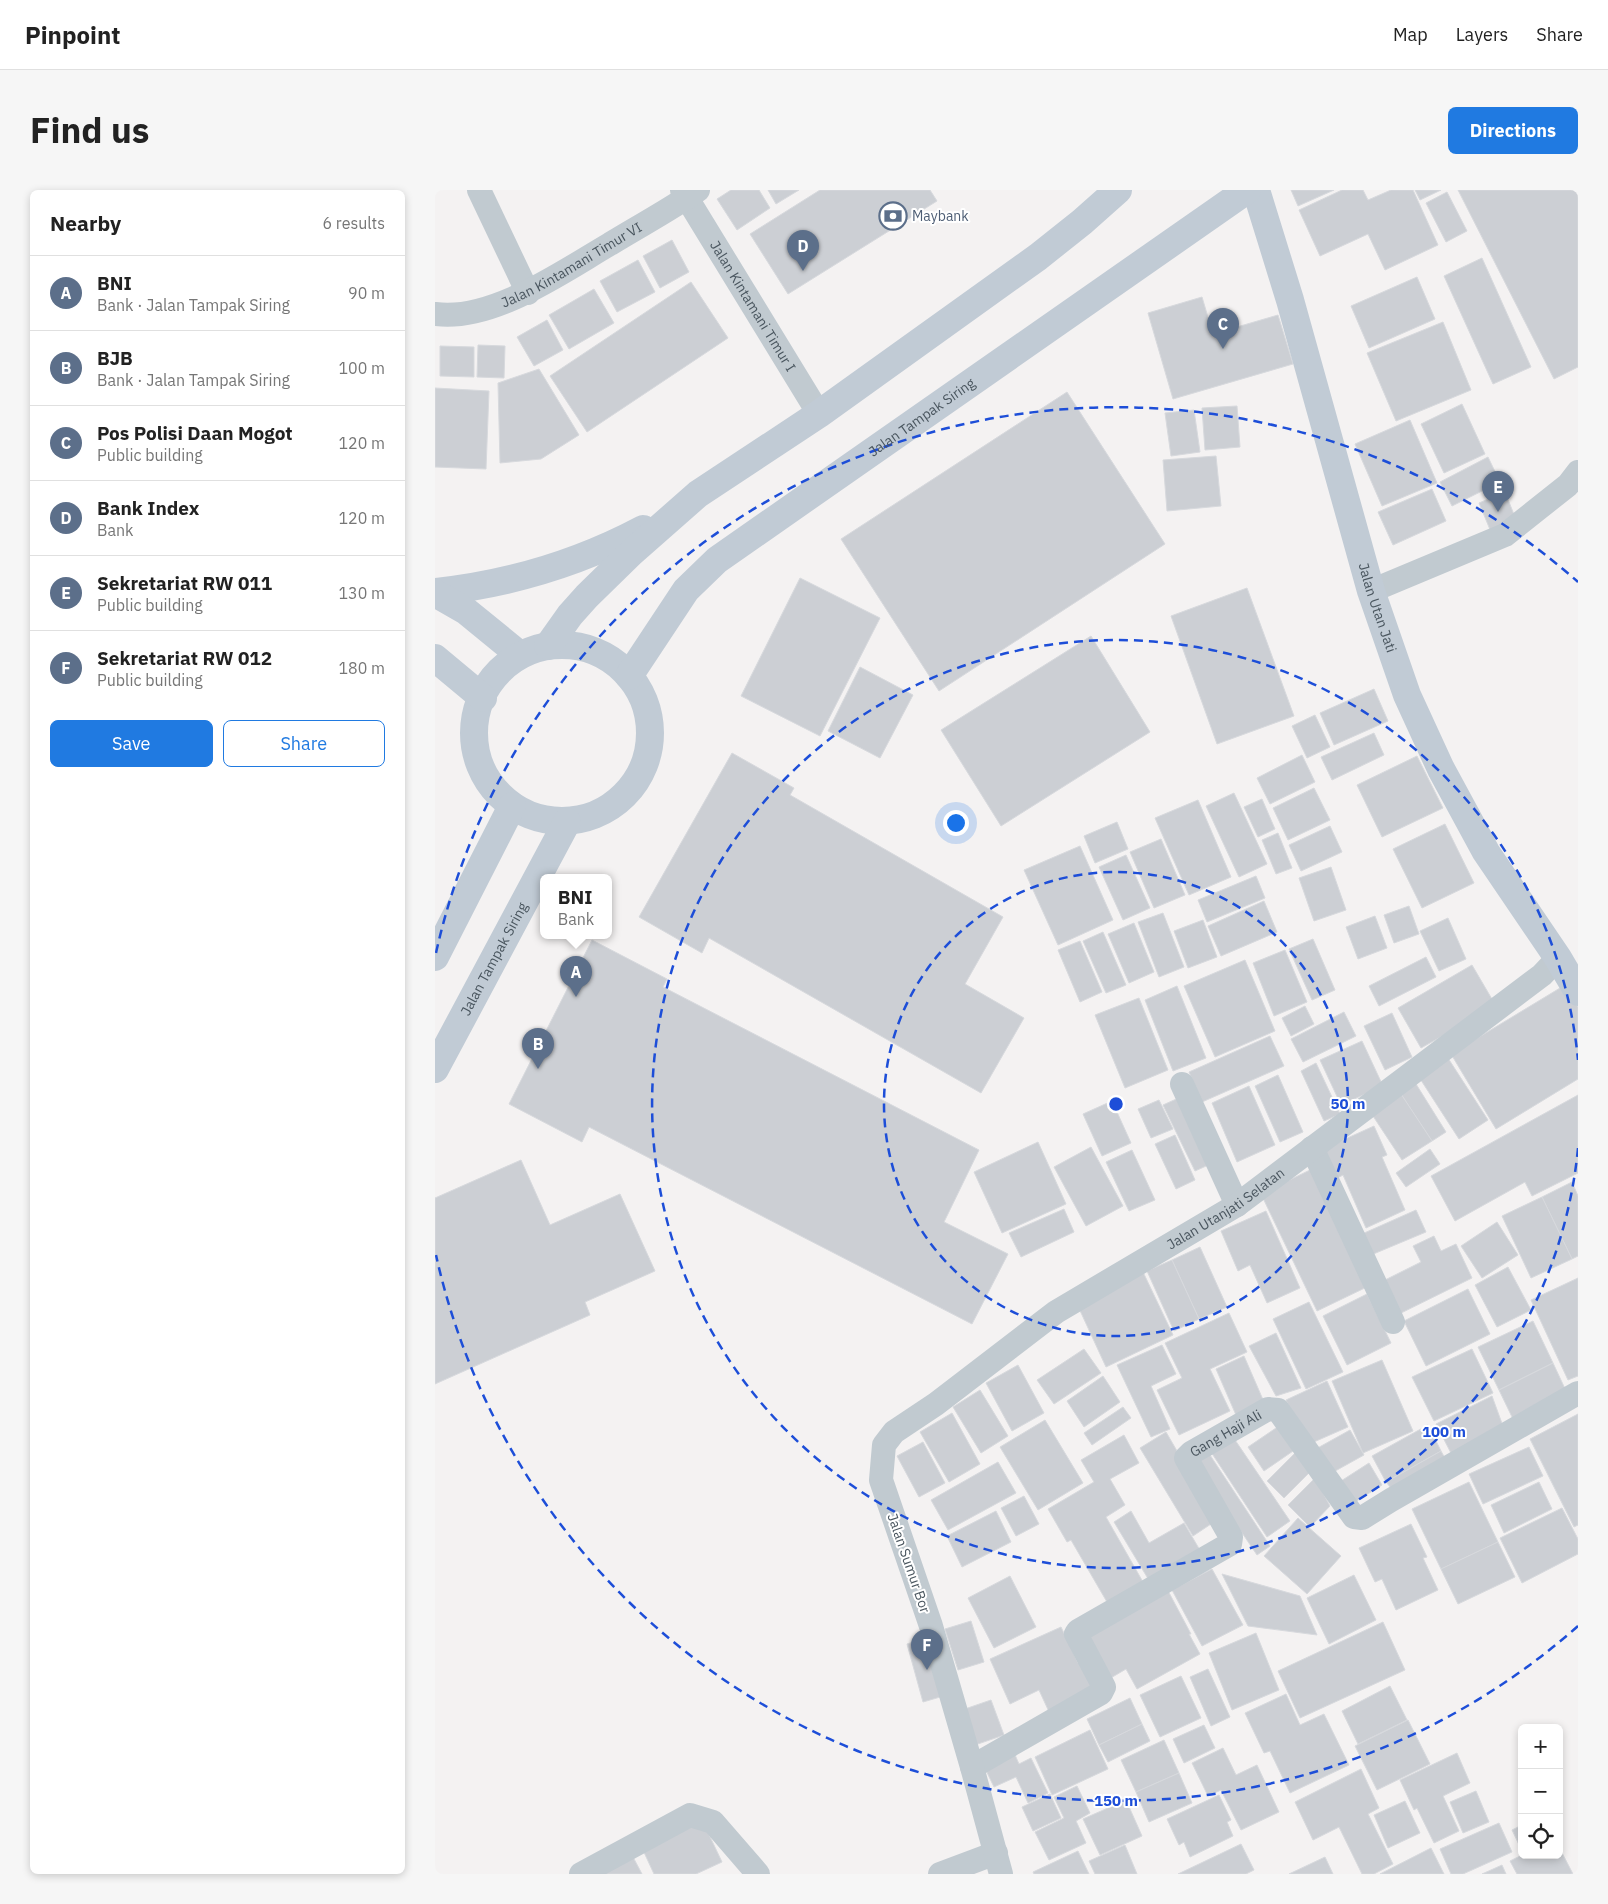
<!DOCTYPE html>
<meta charset="utf-8">
<style>
:root{--surface:#fff;--page:#f6f6f6;--text:#222;--muted:#767676;--line:#e0e0e0;--accent:#207ae1}
body{margin:0;font-family:"IBM Plex Sans",sans-serif;background:var(--page);color:var(--text)}
.controls{position:absolute;right:15px;bottom:15px;display:grid;overflow:hidden;border-radius:8px;box-shadow:0 2px 8px #0003}
.controls button{width:45px;height:45px;display:grid;place-items:center;padding:0;border:0;border-bottom:1px solid var(--line);background:var(--surface);color:var(--text);font:25px sans-serif}
.you{position:absolute;left:520px;top:632px;width:18px;height:18px;margin:-12px;border:4px solid #fff;border-radius:50%;background:#1a73e8;box-shadow:0 0 0 8px #1a73e833}
.badge{display:grid;place-items:center;width:32px;height:32px;border-radius:50%;background:var(--accent);color:#fff;font-size:16px;font-weight:700}
.pin{position:absolute;translate:-50% -41px;filter:drop-shadow(0 1px 2px #0008)}
.pin::after{content:'';position:absolute;top:26px;width:18px;height:15px;background:inherit;clip-path:polygon(0 0,100% 0,50% 100%)}
.popup{position:absolute;left:105px;top:684px;width:72px;height:65px;box-sizing:border-box;display:grid;place-content:center;border-radius:8px;background:var(--surface);filter:drop-shadow(0 1px 4px #0005);font-size:16px;white-space:nowrap;color:var(--muted)}
.popup b{font-size:19px;color:var(--text)}
.popup::after{content:'';position:absolute;left:50%;top:100%;margin-left:-10px;border:10px solid transparent;border-top-color:var(--surface)}
.list{margin:0;padding:0;list-style:none}
h2{display:flex;justify-content:space-between;align-items:center;height:65px;margin:0;padding:0 20px;font-size:21px}
h2 small{font-size:16px;font-weight:400;color:var(--muted)}
.list li{display:grid;grid-template-columns:32px 1fr auto;gap:15px;align-items:center;box-sizing:border-box;height:75px;padding:0 20px;border-top:1px solid var(--line)}
.list b{display:block;font-size:19px;white-space:nowrap}
.list p{margin:0;font-size:16px;white-space:nowrap;color:var(--muted)}
.list em{font-size:16px;font-style:normal;color:var(--muted)}
.actions{display:flex;gap:10px;padding:15px 20px}
.actions a{flex:1;padding:11px 0;border:1px solid var(--accent);border-radius:8px;text-align:center;font-size:18px;color:var(--accent)}
.actions .main{background:var(--accent);color:#fff}
.icon{flex:none;width:28px;height:28px;fill:none;stroke:currentColor;stroke-width:2;stroke-linecap:round;stroke-linejoin:round}
.map{position:relative;flex:none;width:1143px;height:1684px;overflow:hidden;border-radius:8px}
header{display:flex;align-items:center;gap:30px;box-sizing:border-box;height:70px;padding:0 25px;background:var(--surface);border-bottom:1px solid var(--line)}
header strong{font-size:24px}
nav{display:flex;gap:28px;margin-inline-start:auto;font-size:18px}
.intro{display:flex;align-items:center;justify-content:space-between;box-sizing:border-box;height:120px;padding:0 30px}
h1{margin:0;font-size:35px}
.button{padding:12px 22px;border-radius:8px;background:var(--accent);color:#fff;font-size:18px;font-weight:700}
main{display:flex;gap:30px;padding:0 30px}
aside{flex:1;background:var(--surface);border-radius:8px;box-shadow:0 2px 8px #0003}
.map>svg:first-child{display:block}
.building{fill:#cccfd4;stroke:#d7d9dd}
.lines{fill:none;stroke-linecap:round;stroke-linejoin:round}
.minor{stroke:#c1cad0;stroke-width:24}
.secondary{stroke:#c1cbd5;stroke-width:28}
.ring{fill:none;stroke:#1d4ed8;stroke-width:2.5;stroke-dasharray:9 6}
.labels{text-anchor:middle;stroke-width:4;stroke-linejoin:round;paint-order:stroke}
.service-label{font-size:14px;fill:#4e5e75;stroke:#fff;text-anchor:start}
.street-label{font-size:14px;fill:#4a565f;stroke:#fff}
.centre{fill:#1d4ed8;stroke:#fff;stroke-width:2.5}
.ring-label{font-size:15px;text-anchor:middle;font-weight:bold;fill:#1d4ed8;stroke:#fff;stroke-width:4;stroke-linejoin:round;paint-order:stroke}
</style>
<header>
<strong>Pinpoint</strong>
<nav><a>Map</a><a>Layers</a><a>Share</a></nav>
</header>
<div class="intro"><h1>Find us</h1><a class="button">Directions</a></div>
<main>
<aside>
<h2>Nearby<small>6 results</small></h2>
<ul class="list">
<li><span class="badge" style="background:#5c6f8a">A</span><div><b>BNI</b><p>Bank · Jalan Tampak Siring</p></div><em>90 m</em></li>
<li><span class="badge" style="background:#5c6f8a">B</span><div><b>BJB</b><p>Bank · Jalan Tampak Siring</p></div><em>100 m</em></li>
<li><span class="badge" style="background:#5c6f8a">C</span><div><b>Pos Polisi Daan Mogot</b><p>Public building</p></div><em>120 m</em></li>
<li><span class="badge" style="background:#5c6f8a">D</span><div><b>Bank Index</b><p>Bank</p></div><em>120 m</em></li>
<li><span class="badge" style="background:#5c6f8a">E</span><div><b>Sekretariat RW 011</b><p>Public building</p></div><em>130 m</em></li>
<li><span class="badge" style="background:#5c6f8a">F</span><div><b>Sekretariat RW 012</b><p>Public building</p></div><em>180 m</em></li>
</ul>
<div class="actions"><a class="main">Save</a><a>Share</a></div>
</aside>
<div class="map">
<svg width="1143" height="1684" viewBox="0 0 1143 1684">
<rect width="100%" height="100%" fill="#f4f2f2"/>
<g class="building">
<polygon points="296,0 324,0 335,18 302,40 282,9"/>
<polygon points="333,0 364,0 341,14"/>
<polygon points="385,0 495,0 502,11 353,104 315,44"/>
<polygon points="856,0 899,0 863,16"/>
<polygon points="907,0 928,0 933,10 956,0 978,0 1003,55 950,80 933,44 885,66 864,20"/>
<polygon points="980,0 1006,0 985,10"/>
<polygon points="1023,0 1143,0 1143,177 1119,189"/>
<polygon points="1012,2 1032,41 1011,52 991,13"/>
<polygon points="237,50 254,82 225,98 208,66"/>
<polygon points="1047,68 1096,177 1058,194 1009,86"/>
<polygon points="203,70 220,102 182,122 165,91"/>
<polygon points="982,87 1000,129 934,158 916,116"/>
<polygon points="256,92 293,148 152,242 115,186"/>
<polygon points="159,99 179,133 134,159 114,125"/>
<polygon points="767,107 778,144 843,125 858,174 738,209 713,123"/>
<polygon points="112,130 128,160 99,176 82,147"/>
<polygon points="1008,132 1036,200 961,231 932,163"/>
<polygon points="43,155 70,156 69,188 42,187"/>
<polygon points="5,156 39,157 39,187 5,186"/>
<polygon points="104,179 144,245 106,269 65,273 63,193"/>
<polygon points="0,198 54,201 51,279 0,277"/>
<polygon points="632,202 730,354 504,501 406,349"/>
<polygon points="1027,214 1050,264 1009,283 986,234"/>
<polygon points="802,216 805,257 770,260 767,218"/>
<polygon points="759,220 765,262 736,266 730,223"/>
<polygon points="975,230 1002,293 947,316 920,254"/>
<polygon points="781,266 786,316 732,321 728,270"/>
<polygon points="1053,267 1065,292 1017,316 1005,292"/>
<polygon points="997,299 1011,331 958,355 943,322"/>
<polygon points="1070,302 1082,332 1056,342 1044,313"/>
<polygon points="365,388 445,428 385,546 306,506"/>
<polygon points="812,398 859,526 782,554 736,426"/>
<polygon points="656,446 715,542 566,636 506,540"/>
<polygon points="425,477 478,505 445,568 393,541"/>
<polygon points="939,499 953,531 899,555 885,523"/>
<polygon points="880,525 895,557 872,568 857,536"/>
<polygon points="939,543 949,565 897,590 886,567"/>
<polygon points="297,563 359,598 355,605 568,727 530,794 589,828 546,903 274,748 267,763 204,727"/>
<polygon points="867,565 880,592 835,614 822,588"/>
<polygon points="982,566 1008,618 947,647 922,595"/>
<polygon points="879,598 895,630 853,650 838,618"/>
<polygon points="799,603 832,674 804,687 771,616"/>
<polygon points="827,609 840,639 823,647 809,617"/>
<polygon points="763,610 796,687 754,705 720,628"/>
<polygon points="682,632 693,659 660,673 649,646"/>
<polygon points="1010,634 1039,693 987,718 958,659"/>
<polygon points="895,636 907,662 866,681 854,655"/>
<polygon points="843,643 857,678 841,684 827,650"/>
<polygon points="726,649 750,705 719,718 695,662"/>
<polygon points="645,656 678,730 623,755 589,680"/>
<polygon points="691,665 715,718 688,730 664,677"/>
<polygon points="896,677 911,720 879,731 864,688"/>
<polygon points="821,686 830,708 772,732 763,710"/>
<polygon points="829,711 842,742 786,766 773,736"/>
<polygon points="974,716 984,744 959,753 949,725"/>
<polygon points="728,723 749,777 724,787 703,732"/>
<polygon points="940,726 952,758 923,769 911,737"/>
<polygon points="1013,728 1031,769 1004,781 985,741"/>
<polygon points="768,730 782,767 753,778 739,741"/>
<polygon points="699,733 719,782 694,793 673,744"/>
<polygon points="668,742 691,795 671,803 648,751"/>
<polygon points="878,749 900,800 877,810 854,759"/>
<polygon points="157,750 232,789 228,797 544,960 509,1032 573,1064 537,1134 154,937 147,952 74,914"/>
<polygon points="645,751 667,802 645,812 623,760"/>
<polygon points="850,760 872,812 839,826 818,773"/>
<polygon points="991,767 1001,787 944,816 934,796"/>
<polygon points="810,770 840,841 780,867 749,796"/>
<polygon points="1037,775 1061,816 986,858 963,818"/>
<polygon points="1130,795 1143,817 1143,889 1061,939 1016,864"/>
<polygon points="742,796 771,868 738,881 710,810"/>
<polygon points="704,808 733,880 690,898 660,825"/>
<polygon points="870,816 879,834 856,846 847,828"/>
<polygon points="909,822 921,846 868,872 856,849"/>
<polygon points="957,823 977,867 950,880 929,836"/>
<polygon points="835,846 849,876 767,912 754,882"/>
<polygon points="927,851 948,896 906,915 885,870"/>
<polygon points="1011,865 1053,930 1024,949 982,884"/>
<polygon points="881,873 905,924 889,931 866,881"/>
<polygon points="843,885 868,942 845,952 820,896"/>
<polygon points="981,894 1011,942 997,951 966,904"/>
<polygon points="814,896 840,955 802,972 777,913"/>
<polygon points="966,904 997,951 967,970 936,923"/>
<polygon points="1143,905 1143,983 1097,1006 1090,992 1020,1031 996,986"/>
<polygon points="748,906 780,972 760,981 728,915"/>
<polygon points="724,910 738,939 716,948 703,919"/>
<polygon points="677,911 696,953 667,966 648,924"/>
<polygon points="939,936 952,965 947,967 970,1020 931,1038 908,985 899,990 886,960"/>
<polygon points="740,945 760,990 741,999 720,954"/>
<polygon points="603,952 631,1014 567,1043 539,982"/>
<polygon points="656,957 688,1016 651,1036 619,977"/>
<polygon points="995,959 1005,974 971,997 961,983"/>
<polygon points="697,960 720,1010 694,1021 671,972"/>
<polygon points="86,970 115,1035 185,1004 220,1081 150,1112 155,1125 0,1194 0,1008"/>
<polygon points="879,978 936,1095 882,1121 826,1004"/>
<polygon points="1137,992 1143,1006 1143,1066 1137,1069 1107,1007"/>
<polygon points="1107,1007 1137,1069 1096,1088 1067,1026"/>
<polygon points="629,1019 639,1042 586,1067 574,1043"/>
<polygon points="981,1020 991,1042 936,1065 927,1044"/>
<polygon points="831,1021 865,1098 832,1113 815,1075 803,1081 786,1041"/>
<polygon points="1062,1032 1083,1065 1047,1088 1026,1056"/>
<polygon points="999,1046 1006,1061 1021,1054 1037,1088 962,1125 946,1092 986,1072 978,1056"/>
<polygon points="765,1057 792,1117 764,1129 737,1070"/>
<polygon points="737,1070 764,1129 739,1141 712,1081"/>
<polygon points="1073,1077 1096,1120 1062,1137 1040,1095"/>
<polygon points="708,1082 738,1145 671,1177 642,1114"/>
<polygon points="1143,1088 1143,1186 1133,1190 1096,1110"/>
<polygon points="1033,1099 1055,1144 991,1176 969,1131"/>
<polygon points="932,1104 956,1153 912,1175 888,1126"/>
<polygon points="874,1112 908,1182 871,1199 838,1129"/>
<polygon points="794,1123 812,1162 775,1179 795,1221 744,1245 722,1200 747,1188 730,1153"/>
<polygon points="1098,1131 1118,1173 1064,1200 1043,1157"/>
<polygon points="841,1143 866,1198 841,1206 814,1156"/>
<polygon points="727,1155 741,1184 716,1196 735,1239 716,1247 682,1175"/>
<polygon points="649,1159 666,1183 619,1214 602,1190"/>
<polygon points="1037,1159 1058,1203 999,1231 977,1187"/>
<polygon points="809,1166 829,1212 801,1225 781,1179"/>
<polygon points="947,1170 978,1241 928,1263 897,1191"/>
<polygon points="1118,1173 1132,1203 1078,1229 1064,1200"/>
<polygon points="583,1175 609,1223 577,1241 551,1193"/>
<polygon points="668,1186 685,1212 649,1237 632,1211"/>
<polygon points="892,1191 913,1237 872,1255 851,1210"/>
<polygon points="545,1200 573,1246 546,1263 518,1217"/>
<polygon points="1057,1206 1069,1239 1018,1267 1001,1234"/>
<polygon points="688,1217 696,1228 657,1255 649,1243"/>
<polygon points="517,1223 545,1274 514,1292 485,1242"/>
<polygon points="1143,1224 1143,1335 1139,1337 1095,1249"/>
<polygon points="610,1230 648,1293 603,1320 565,1257"/>
<polygon points="993,1235 1006,1261 951,1292 937,1266"/>
<polygon points="844,1236 861,1259 829,1281 813,1257"/>
<polygon points="915,1240 929,1265 893,1285 879,1260"/>
<polygon points="731,1242 782,1330 758,1346 705,1258"/>
<polygon points="796,1244 855,1331 832,1347 774,1259"/>
<polygon points="689,1245 704,1273 675,1289 690,1315 671,1327 708,1392 672,1412 636,1350 632,1352 613,1319 659,1292 646,1270"/>
<polygon points="488,1252 510,1293 484,1307 462,1266"/>
<polygon points="1094,1257 1108,1286 1048,1314 1034,1284"/>
<polygon points="1006,1261 1012,1272 961,1304 951,1292"/>
<polygon points="773,1262 835,1356 822,1365 764,1279 762,1271"/>
<polygon points="860,1263 877,1280 849,1308 832,1291"/>
<polygon points="563,1272 581,1303 513,1340 496,1310"/>
<polygon points="934,1273 947,1295 920,1312 906,1291"/>
<polygon points="880,1288 895,1316 875,1337 853,1315"/>
<polygon points="1034,1292 1063,1352 1006,1379 977,1319"/>
<polygon points="1104,1292 1117,1319 1069,1343 1056,1315"/>
<polygon points="589,1306 604,1334 581,1346 566,1318"/>
<polygon points="1127,1318 1143,1349 1143,1364 1087,1393 1065,1348"/>
<polygon points="561,1321 576,1352 527,1377 512,1346"/>
<polygon points="696,1321 714,1353 749,1333 769,1367 718,1397 679,1332"/>
<polygon points="863,1328 906,1366 872,1404 829,1366"/>
<polygon points="976,1334 992,1367 988,1368 1003,1400 961,1420 947,1389 940,1392 924,1358"/>
<polygon points="1063,1352 1080,1387 1023,1414 1006,1379"/>
<polygon points="777,1379 808,1435 767,1456 737,1400"/>
<polygon points="787,1384 865,1406 882,1445 813,1436"/>
<polygon points="919,1385 941,1430 894,1454 872,1408"/>
<polygon points="575,1386 601,1437 559,1458 533,1408"/>
<polygon points="731,1397 756,1444 754,1444 765,1464 702,1499 691,1479 674,1489 648,1442"/>
<polygon points="536,1431 549,1472 523,1480 510,1439"/>
<polygon points="948,1432 970,1480 865,1528 843,1481"/>
<polygon points="626,1437 643,1473 649,1470 663,1502 615,1524 604,1500 575,1514 555,1469"/>
<polygon points="821,1443 844,1500 797,1520 774,1463"/>
<polygon points="496,1447 512,1505 488,1512 472,1454"/>
<polygon points="773,1479 795,1527 776,1536 755,1487"/>
<polygon points="746,1486 766,1528 725,1547 705,1505"/>
<polygon points="955,1496 972,1530 923,1554 907,1521"/>
<polygon points="851,1504 865,1535 889,1524 914,1575 855,1603 835,1561 829,1563 810,1523"/>
<polygon points="695,1508 707,1534 664,1555 652,1529"/>
<polygon points="556,1510 569,1545 540,1555 527,1520"/>
<polygon points="973,1530 995,1574 942,1600 920,1556"/>
<polygon points="707,1534 715,1551 673,1572 664,1555"/>
<polygon points="769,1535 780,1558 749,1573 738,1549"/>
<polygon points="655,1540 673,1579 617,1605 600,1567"/>
<polygon points="729,1550 744,1583 701,1602 686,1570"/>
<polygon points="577,1558 584,1574 596,1568 613,1603 593,1613 581,1587 559,1597 547,1572"/>
<polygon points="788,1558 801,1585 822,1575 844,1622 806,1640 786,1600 773,1606 757,1573"/>
<polygon points="1022,1563 1035,1593 1008,1606 1024,1641 999,1653 982,1618 979,1620 965,1590"/>
<polygon points="926,1579 944,1618 933,1624 958,1674 939,1684 927,1684 904,1637 878,1650 860,1612"/>
<polygon points="744,1583 757,1613 714,1632 701,1602"/>
<polygon points="642,1596 655,1623 641,1631 651,1653 614,1670 600,1642 629,1628 619,1607"/>
<polygon points="1041,1601 1054,1632 1028,1643 1015,1612"/>
<polygon points="615,1604 626,1628 598,1641 587,1617"/>
<polygon points="784,1605 796,1630 792,1632 798,1646 755,1667 749,1652 744,1655 732,1629"/>
<polygon points="691,1610 707,1646 665,1665 648,1629"/>
<polygon points="970,1611 985,1643 953,1658 939,1625"/>
<polygon points="267,1630 287,1672 261,1684 219,1684 207,1658"/>
<polygon points="1064,1633 1077,1662 1028,1684 1016,1684 1005,1659"/>
<polygon points="1087,1635 1087,1661 1077,1640"/>
<polygon points="806,1654 819,1680 811,1684 743,1684"/>
<polygon points="690,1655 702,1684 660,1684 654,1671"/>
<polygon points="1124,1657 1138,1684 1082,1684 1075,1671 1087,1665 1124,1665"/>
<polygon points="996,1658 1009,1684 945,1684"/>
<polygon points="643,1661 654,1684 599,1684 598,1682"/>
<polygon points="198,1667 207,1684 163,1684"/>
<polygon points="890,1667 898,1684 854,1684"/>
<polygon points="1067,1675 1071,1684 1047,1684"/>
</g>
<g class="lines">
<g class="minor">
<polyline points="44,0 93,103"/>
<path id="s1" d="M247 0 384 224"/>
<path id="s2" d="M0 124C57 132 127 82 175 54 204 36 235 20 263 0"/>
<polyline points="936,401 1070,345 1133,295 1143,282"/>
<polyline points="747,894 802,1015"/>
<polyline points="877,958 958,1132"/>
<path id="s3" d="M537 1577 666 1503 669 1497 641 1444 643 1441 795 1354 796 1347 751 1268 756 1263 833 1219 843 1220 919 1327 927 1328 956 1310 1143 1203"/>
<polyline points="146,1684 255,1625 278,1632 323,1684"/>
<polyline points="505,1684 561,1663"/>
<path id="s4" d="M566 1684 537 1577 496 1436 446 1290 449 1255 459 1242 501 1214 621 1122 802 1015 1107 785 1123 768"/>
</g>
<g class="secondary">
<path id="s5" d="M821 0 855 110 936 401 972 505 1006 579 1051 662 1123 768 1143 802"/>
<path d="M0 402C74 394 142 374 208 339"/>
<polyline points="0,403 31,421 85,465"/>
<circle cx="127" cy="543" r="88"/>
<polyline points="113,456 135,425 152,406 196,363 263,304 384,224 603,67 647,32 683,0"/>
<polyline points="0,468 48,508"/>
<path id="s6" d="M194 486 251 400 282 370 812 0"/>
<polyline points="0,767 77,616"/>
<path id="s7" d="M0 879 132 632"/>
</g>
</g>
<g class="ring">
<circle cx="681" cy="914" r="232"/>
<path d="M1143 958A464 464 0 1 1 1143 870"/>
<path d="M1143 1436A697 697 0 0 1 1 1065M1 763A697 697 0 0 1 1143 392"/>
</g>
<defs>
<g id="bank-ring" transform="scale(1.4375)"><circle r="9.5" fill="#fff" stroke="#5c6f8a" stroke-width="1.5"/><path d="M-6-4H6V4H-6ZM0-2.3a2.3 2.3 0 1 0 0 4.6a2.3 2.3 0 1 0 0-4.6Z" fill="#5c6f8a"/></g>
</defs>
<g fill-rule="evenodd">
<use href="#bank-ring" x="458" y="26"/>
</g>
<g class="labels">
<g class="service-label">
<text x="477" y="31">Maybank</text>
</g>
<g class="street-label">
<text dy="5" stroke="none"><textPath href="#s2" startOffset="148">Jalan Kintamani Timur VI</textPath></text>
<text dy="5" stroke="none"><textPath href="#s1" startOffset="136">Jalan Kintamani Timur I</textPath></text>
<text dy="5" stroke="none"><textPath href="#s6" startOffset="396">Jalan Tampak Siring</textPath></text>
<text dy="5" stroke="none"><textPath href="#s5" startOffset="435">Jalan Utan Jati</textPath></text>
<text dy="5" stroke="none"><textPath href="#s7" startOffset="125">Jalan Tampak Siring</textPath></text>
<text dy="5" stroke="none"><textPath href="#s4" startOffset="864">Jalan Utanjati Selatan</textPath></text>
<text dy="5" stroke="none"><textPath href="#s3" startOffset="539">Gang Haji Ali</textPath></text>
<text transform="translate(474 1373) rotate(71)" y="5">Jalan Sumur Bor</text>
</g>
</g>
<circle cx="681" cy="914" r="8" class="centre"/>
<g class="ring-label">
<text x="913" y="919">50 m</text>
<text x="1009" y="1247">100 m</text>
<text x="681" y="1616">150 m</text>
</g>
</svg>
<div class="controls">
<button>+</button>
<button>−</button>
<button><svg class="icon" aria-label="locate" viewBox="0 0 24 24"><circle cx="12" cy="12" r="6"/><path d="M12 2v4M12 18v4M2 12h4M18 12h4"/></svg></button>
</div>
<div class="you"></div>
<div class="pin badge" style="left:141px;top:807px;background:#5c6f8a">A</div>
<div class="popup"><b>BNI</b>Bank</div>
<div class="pin badge" style="left:103px;top:879px;background:#5c6f8a">B</div>
<div class="pin badge" style="left:788px;top:159px;background:#5c6f8a">C</div>
<div class="pin badge" style="left:368px;top:81px;background:#5c6f8a">D</div>
<div class="pin badge" style="left:1063px;top:322px;background:#5c6f8a">E</div>
<div class="pin badge" style="left:492px;top:1480px;background:#5c6f8a">F</div>
</div>
</main>
